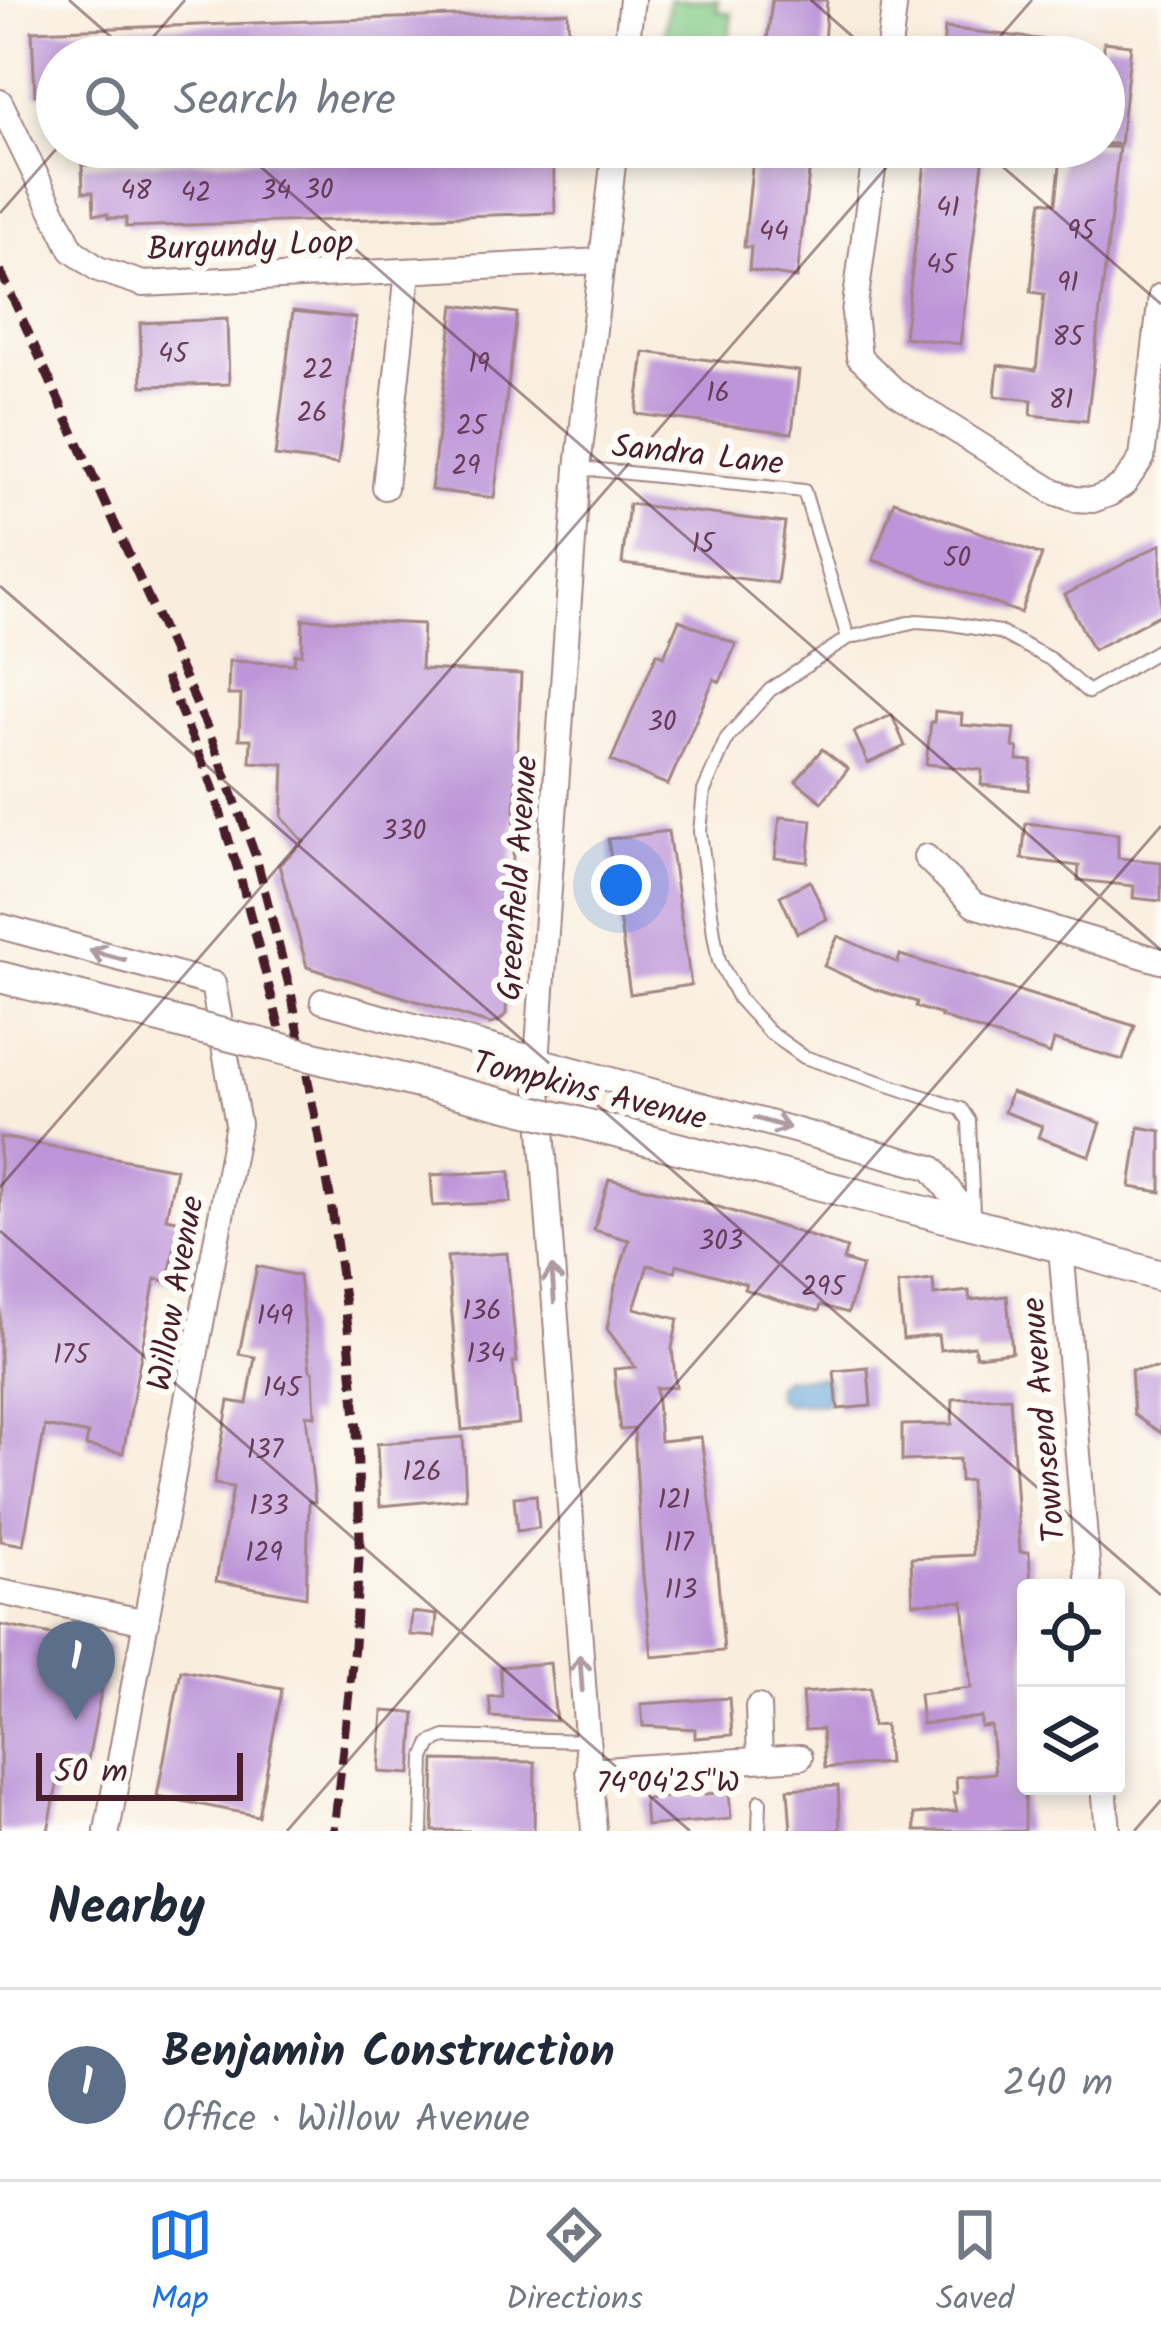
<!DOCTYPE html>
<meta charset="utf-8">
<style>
:root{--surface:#fff;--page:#f6f6f7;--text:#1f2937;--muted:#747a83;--line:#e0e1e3;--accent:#1a73e8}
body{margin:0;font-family:Kalam,sans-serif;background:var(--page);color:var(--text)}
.controls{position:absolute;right:36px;bottom:36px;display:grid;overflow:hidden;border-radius:12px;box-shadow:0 6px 18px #0003}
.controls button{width:108px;height:108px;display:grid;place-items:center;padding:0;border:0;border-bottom:3px solid var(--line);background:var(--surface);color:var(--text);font:60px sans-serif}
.scale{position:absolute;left:36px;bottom:30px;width:207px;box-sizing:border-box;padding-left:12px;border:6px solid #4a1f2b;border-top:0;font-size:33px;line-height:42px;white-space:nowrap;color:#4a1f2b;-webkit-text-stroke:9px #fdfcf7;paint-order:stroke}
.you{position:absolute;left:621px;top:885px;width:42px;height:42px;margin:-30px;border:9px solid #fff;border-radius:50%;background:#1a73e8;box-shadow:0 0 0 18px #1a73e833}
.badge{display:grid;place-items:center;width:78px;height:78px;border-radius:50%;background:var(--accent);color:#fff;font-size:39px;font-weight:700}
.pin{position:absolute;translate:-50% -99px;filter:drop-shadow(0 3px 6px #0008)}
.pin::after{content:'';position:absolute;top:63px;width:42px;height:36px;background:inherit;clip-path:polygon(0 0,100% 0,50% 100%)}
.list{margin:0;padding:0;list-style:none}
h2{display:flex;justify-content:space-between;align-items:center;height:156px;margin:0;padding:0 48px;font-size:51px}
h2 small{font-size:39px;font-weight:400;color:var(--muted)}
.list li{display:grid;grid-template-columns:78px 1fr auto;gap:36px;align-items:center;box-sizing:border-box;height:192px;padding:0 48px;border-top:3px solid var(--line)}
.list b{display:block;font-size:45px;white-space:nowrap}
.list p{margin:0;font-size:39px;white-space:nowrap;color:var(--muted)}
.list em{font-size:39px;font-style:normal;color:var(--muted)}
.icon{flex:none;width:66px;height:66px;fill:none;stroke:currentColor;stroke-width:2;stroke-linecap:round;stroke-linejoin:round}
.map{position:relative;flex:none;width:1161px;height:1831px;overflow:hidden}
.search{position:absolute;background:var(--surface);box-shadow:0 6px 18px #0003;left:36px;right:36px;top:36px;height:132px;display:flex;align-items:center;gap:30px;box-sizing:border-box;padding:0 42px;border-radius:66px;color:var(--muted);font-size:45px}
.sheet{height:348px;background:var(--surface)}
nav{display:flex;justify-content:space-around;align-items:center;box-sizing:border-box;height:168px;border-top:3px solid var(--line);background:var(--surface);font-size:33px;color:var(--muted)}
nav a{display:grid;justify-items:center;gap:6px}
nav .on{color:var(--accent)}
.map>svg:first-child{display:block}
.green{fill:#85cc88;stroke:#68765a;stroke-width:3}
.water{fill:#64a5d7;stroke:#576281;stroke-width:3}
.building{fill:#bd95d8}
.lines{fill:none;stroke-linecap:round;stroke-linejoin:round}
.service-casing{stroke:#a28684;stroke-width:16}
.minor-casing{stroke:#a28684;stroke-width:28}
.tertiary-casing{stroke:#a28684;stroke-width:34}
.service{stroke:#fff;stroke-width:12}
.minor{stroke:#fff;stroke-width:24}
.tertiary{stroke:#fff;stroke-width:30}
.rail{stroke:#4a1f2b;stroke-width:9;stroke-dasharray:18 9;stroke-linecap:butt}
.tertiary-bridge-casing{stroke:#a28684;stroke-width:34;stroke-linecap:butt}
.tertiary-bridge{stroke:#fff;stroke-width:30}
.oneway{stroke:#ae9aa0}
.ticks{fill:none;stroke:#4a1f2b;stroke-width:3;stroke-opacity:0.45}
.labels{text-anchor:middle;stroke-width:12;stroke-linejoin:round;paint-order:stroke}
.number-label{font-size:27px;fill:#673c56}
.street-label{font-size:33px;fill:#4a1f2b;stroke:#fdfcf7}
.ticks-label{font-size:30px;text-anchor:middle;fill:#4a1f2b;stroke:#fdfcf7;stroke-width:12;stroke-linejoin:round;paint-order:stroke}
</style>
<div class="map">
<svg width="1161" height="1831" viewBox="0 0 1161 1831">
<rect width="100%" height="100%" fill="#fdfcf7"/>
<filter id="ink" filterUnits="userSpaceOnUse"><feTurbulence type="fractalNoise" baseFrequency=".00833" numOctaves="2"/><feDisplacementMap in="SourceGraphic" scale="24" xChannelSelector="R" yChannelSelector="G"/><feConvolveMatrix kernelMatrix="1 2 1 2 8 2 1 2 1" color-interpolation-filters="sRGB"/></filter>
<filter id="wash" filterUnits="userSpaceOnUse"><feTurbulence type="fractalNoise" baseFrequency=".004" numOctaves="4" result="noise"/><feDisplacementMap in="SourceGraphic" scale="48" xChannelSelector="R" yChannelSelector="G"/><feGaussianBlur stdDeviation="2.7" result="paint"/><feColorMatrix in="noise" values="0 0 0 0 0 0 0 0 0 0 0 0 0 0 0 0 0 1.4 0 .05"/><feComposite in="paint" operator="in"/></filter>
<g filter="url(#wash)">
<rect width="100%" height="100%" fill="#f9eede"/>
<polygon class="green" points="669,0 718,0 717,11 732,13 727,57 662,57"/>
<polygon class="water" points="824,1377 828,1381 828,1399 825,1403 786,1404 776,1397 776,1386 785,1378"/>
<g id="blocks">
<g class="building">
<polygon points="772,0 827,0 823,57 765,57"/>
<polygon points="568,12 569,57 57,57 57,94 35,95 32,31"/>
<polygon points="945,28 1064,42 1063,57 942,57"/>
<polygon points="1104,42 1131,45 1120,144 1104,144"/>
<polygon points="927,147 985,147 960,344 904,337"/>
<polygon points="1062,147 1119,147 1087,421 1031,415 1032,400 995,396 998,365 1036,370 1044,294 1031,292 1036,236 1042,201 1056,203"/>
<polygon points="754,148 811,155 797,278 749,270 751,247 744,247"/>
<polygon points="553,149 555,213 126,227 126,218 108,218 108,214 94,214 93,192 83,192 82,165"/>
<polygon points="454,305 517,313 494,498 431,490"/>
<polygon points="293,311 356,318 338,464 275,456"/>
<polygon points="227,319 229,384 142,386 140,323"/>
<polygon points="644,352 799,371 792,433 636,414"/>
<polygon points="894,501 1042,555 1021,613 873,560"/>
<polygon points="629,504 785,523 777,583 622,564"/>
<polygon points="1161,544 1161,614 1093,650 1065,595"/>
<polygon points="303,619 423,624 421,669 521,674 506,1014 498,1022 490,1024 307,967 279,865 304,842 282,817 284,764 250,762 251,739 239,739 241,695 228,695 229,661 294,664 295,654 302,654"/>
<polygon points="679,620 736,644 720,682 714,679 668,785 611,761 657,653 664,656"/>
<polygon points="935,711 962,714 961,725 1015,729 1013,747 1018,748 1017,760 1032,761 1029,790 981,785 982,770 926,764 931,722 934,722"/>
<polygon points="892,715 905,746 868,763 854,732"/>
<polygon points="822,749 848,769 822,802 796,781"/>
<polygon points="780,817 812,820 808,862 775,858"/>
<polygon points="1026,823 1118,834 1118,858 1161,862 1161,901 1133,898 1134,886 1078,880 1079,866 1022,859"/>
<polygon points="668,831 691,985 630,994 608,839"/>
<polygon points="810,881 827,919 797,933 780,896"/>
<polygon points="838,936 898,963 900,955 1135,1026 1123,1060 1054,1040 1050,1054 941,1017 942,1015 916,1007 917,1002 874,989 824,966"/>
<polygon points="1011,1092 1101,1123 1090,1156 1038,1137 1042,1126 1004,1112"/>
<polygon points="1139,1127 1161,1131 1161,1192 1130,1187"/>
<polygon points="0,1137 176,1169 166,1218 180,1221 168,1281 155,1279 123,1453 86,1446 88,1434 45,1426 23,1545 0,1541"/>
<polygon points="510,1171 511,1202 433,1206 431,1175"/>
<polygon points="609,1179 703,1202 847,1248 843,1260 862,1266 848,1313 821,1305 819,1311 785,1302 744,1289 746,1284 677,1264 675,1272 648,1265 634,1308 678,1319 672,1348 676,1387 656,1388 660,1441 701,1437 713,1523 724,1651 652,1657 643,1576 634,1429 620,1430 614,1369 635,1367 607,1329 615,1286 629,1240 594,1230"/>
<polygon points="507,1253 517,1362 513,1362 519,1424 462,1430 447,1257"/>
<polygon points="257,1266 299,1276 310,1370 313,1371 315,1416 306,1415 315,1502 309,1501 306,1597 216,1581 233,1487 214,1484 229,1401 247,1404 255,1357 239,1354"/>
<polygon points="933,1280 934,1295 969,1291 970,1300 1007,1296 1012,1352 976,1356 974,1346 940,1350 938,1335 903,1339 898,1284"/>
<polygon points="868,1368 871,1406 838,1409 834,1371"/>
<polygon points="1161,1368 1161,1433 1134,1415 1131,1370"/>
<polygon points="1010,1397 1020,1552 1029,1552 1031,1588 1026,1588 1025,1831 915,1831 914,1814 957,1811 953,1793 957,1793 956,1777 995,1773 991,1726 981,1727 981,1717 922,1724 919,1694 971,1688 963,1601 913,1603 911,1558 973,1555 970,1480 960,1481 959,1459 902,1461 902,1425 952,1424 953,1399"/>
<polygon points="463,1437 466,1498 380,1506 377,1444"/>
<polygon points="536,1495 539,1528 517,1531 514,1497"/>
<polygon points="412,1612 437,1615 435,1637 410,1635"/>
<polygon points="0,1625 110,1646 86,1770 61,1765 48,1831 0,1831"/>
<polygon points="550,1663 556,1721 491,1717 489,1697 502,1696 500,1667"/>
<polygon points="181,1670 282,1689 258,1816 157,1796"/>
<polygon points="870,1688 872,1726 885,1725 888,1763 825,1768 822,1729 805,1730 802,1693"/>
<polygon points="729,1698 732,1735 695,1738 695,1729 643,1726 641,1704"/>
<polygon points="383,1711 415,1713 411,1774 379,1772"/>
<polygon points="435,1760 535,1762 534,1831 433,1831"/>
<polygon points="838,1786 840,1830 791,1831 788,1789"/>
<polygon points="729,1792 731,1819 646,1826 644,1799"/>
</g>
</g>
</g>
<g filter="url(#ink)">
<use href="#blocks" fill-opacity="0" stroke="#a28684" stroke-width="3"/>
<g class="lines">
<g class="service-casing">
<g id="service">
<polyline points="579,468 804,491 848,638"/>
<polyline points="973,1214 969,1121 961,1109 804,1057 768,1031 739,999 719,961 714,934 700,832 704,791 727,738 770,690 848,638 916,621 946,623 999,632 1050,659 1088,692 1161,649"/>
<polyline points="422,1831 424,1758 431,1743 445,1737 585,1741"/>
<polyline points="759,1831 760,1801"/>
</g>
</g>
<g class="minor-casing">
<g id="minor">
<polyline points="625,57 632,0"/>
<polyline points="888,57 895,0"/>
<polyline points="0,102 72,250 98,269 143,284 602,261"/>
<polyline points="876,147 854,313 859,357 897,393 1054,492 1074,499 1093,500 1109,494 1124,484 1142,458 1161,296"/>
<polyline points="385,487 408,271"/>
<polyline points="926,857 974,905 1161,961"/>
<polyline points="0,926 213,984 238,1124 107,1831"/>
<polyline points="323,1001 932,1168 974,1224"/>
<polyline points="1061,1247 1089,1588"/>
<polyline points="0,1592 147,1622"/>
<polyline points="758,1707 760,1759"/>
<polyline points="588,1771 800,1757"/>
<polyline points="1104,1786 1108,1831"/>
<polyline points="594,1831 537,1062 578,468 615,147"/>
</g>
</g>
<g class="tertiary-casing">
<g id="tertiary">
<polyline points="0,977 199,1028"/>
<polyline points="326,1060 503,1104"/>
<polyline points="565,1119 1061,1247 1161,1276"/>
</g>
</g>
<use href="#service" class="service"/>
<use href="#minor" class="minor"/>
<use href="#tertiary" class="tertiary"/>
<g class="rail">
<polyline points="0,270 210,734 256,857 292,997 330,1196 348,1327 357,1430 360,1540 354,1646 334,1831"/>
<polyline points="166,677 212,785 241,880 285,1048"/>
</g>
<g class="tertiary-bridge-casing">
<g id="tertiary-bridge">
<polyline points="199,1028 326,1060"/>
<polyline points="503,1104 565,1119"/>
</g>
</g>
<use href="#tertiary-bridge" class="tertiary-bridge"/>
</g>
<defs><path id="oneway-shaft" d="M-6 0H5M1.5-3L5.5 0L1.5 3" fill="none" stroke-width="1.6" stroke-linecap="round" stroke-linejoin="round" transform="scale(3)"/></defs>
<g class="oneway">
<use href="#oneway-shaft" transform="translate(107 955) rotate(-165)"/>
<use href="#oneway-shaft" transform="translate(772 1123) rotate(16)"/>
<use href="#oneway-shaft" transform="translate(553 1284) rotate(-94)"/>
<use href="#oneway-shaft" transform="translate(581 1673) rotate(-94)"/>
</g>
</g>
<path class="ticks" d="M69 0 134 57M811 0 876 57M136 57 185 0M982 57 1032 0M238 147 1161 950M980 147 1161 304M0 213 58 147M0 586 1161 1595M0 1187 904 147M0 1231 690 1831M287 1831 1161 826M1134 1831 1161 1800"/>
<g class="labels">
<g class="number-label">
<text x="319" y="198">30</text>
<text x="136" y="199">48</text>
<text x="276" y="199">34</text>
<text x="196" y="201">42</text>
<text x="948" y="216">41</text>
<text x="1081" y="239">95</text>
<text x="774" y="240">44</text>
<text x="941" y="273">45</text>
<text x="1068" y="291">91</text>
<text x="1068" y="345">85</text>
<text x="173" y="362">45</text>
<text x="479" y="372">19</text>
<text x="318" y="378">22</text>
<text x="718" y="401">16</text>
<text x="1061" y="408">81</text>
<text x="312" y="421">26</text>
<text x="471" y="434">25</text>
<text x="466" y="474">29</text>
<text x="703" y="552">15</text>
<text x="957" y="566">50</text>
<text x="662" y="730">30</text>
<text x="404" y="839">330</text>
<text x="721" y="1249">303</text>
<text x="823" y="1295">295</text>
<text x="482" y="1319">136</text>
<text x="275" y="1324">149</text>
<text x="486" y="1362">134</text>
<text x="71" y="1363">175</text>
<text x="282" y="1396">145</text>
<text x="265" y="1458">137</text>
<text x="422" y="1480">126</text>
<text x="674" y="1508">121</text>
<text x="269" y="1514">133</text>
<text x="679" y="1551">117</text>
<text x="264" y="1561">129</text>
<text x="681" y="1598">113</text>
</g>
<g class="street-label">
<text transform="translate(250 244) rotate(-2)" y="12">Burgundy Loop</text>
<text transform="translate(698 453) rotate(6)" y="12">Sandra Lane</text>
<text transform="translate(516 878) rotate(-86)" y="12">Greenfield Avenue</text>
<text transform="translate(590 1089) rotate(14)" y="12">Tompkins Avenue</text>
<text transform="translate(174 1293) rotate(-80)" y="12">Willow Avenue</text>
<text transform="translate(1042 1420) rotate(-95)" y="12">Townsend Avenue</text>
</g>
</g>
<g class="ticks-label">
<text x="668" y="1792">74°04'25"W</text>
</g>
</svg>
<div class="controls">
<button><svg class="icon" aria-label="locate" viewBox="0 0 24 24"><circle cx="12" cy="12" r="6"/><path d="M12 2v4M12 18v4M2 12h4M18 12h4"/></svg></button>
<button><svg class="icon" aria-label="layers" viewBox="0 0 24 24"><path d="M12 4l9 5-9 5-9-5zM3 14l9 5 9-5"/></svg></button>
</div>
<div class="scale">50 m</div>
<div class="you"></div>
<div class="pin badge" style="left:76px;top:1720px;background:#5c6f8a">1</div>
<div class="search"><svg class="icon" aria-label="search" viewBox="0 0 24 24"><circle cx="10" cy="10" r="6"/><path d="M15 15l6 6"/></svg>Search here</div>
</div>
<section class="sheet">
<h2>Nearby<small></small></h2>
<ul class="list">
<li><span class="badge" style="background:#5c6f8a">1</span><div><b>Benjamin Construction</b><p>Office · Willow Avenue</p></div><em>240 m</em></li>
</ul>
</section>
<nav>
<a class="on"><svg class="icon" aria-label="map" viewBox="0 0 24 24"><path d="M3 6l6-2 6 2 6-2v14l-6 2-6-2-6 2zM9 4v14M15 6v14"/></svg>Map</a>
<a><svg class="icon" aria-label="directions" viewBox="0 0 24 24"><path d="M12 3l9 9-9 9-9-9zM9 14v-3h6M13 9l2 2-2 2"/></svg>Directions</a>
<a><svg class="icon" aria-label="saved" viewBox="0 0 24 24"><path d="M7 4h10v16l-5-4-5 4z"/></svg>Saved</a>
</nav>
